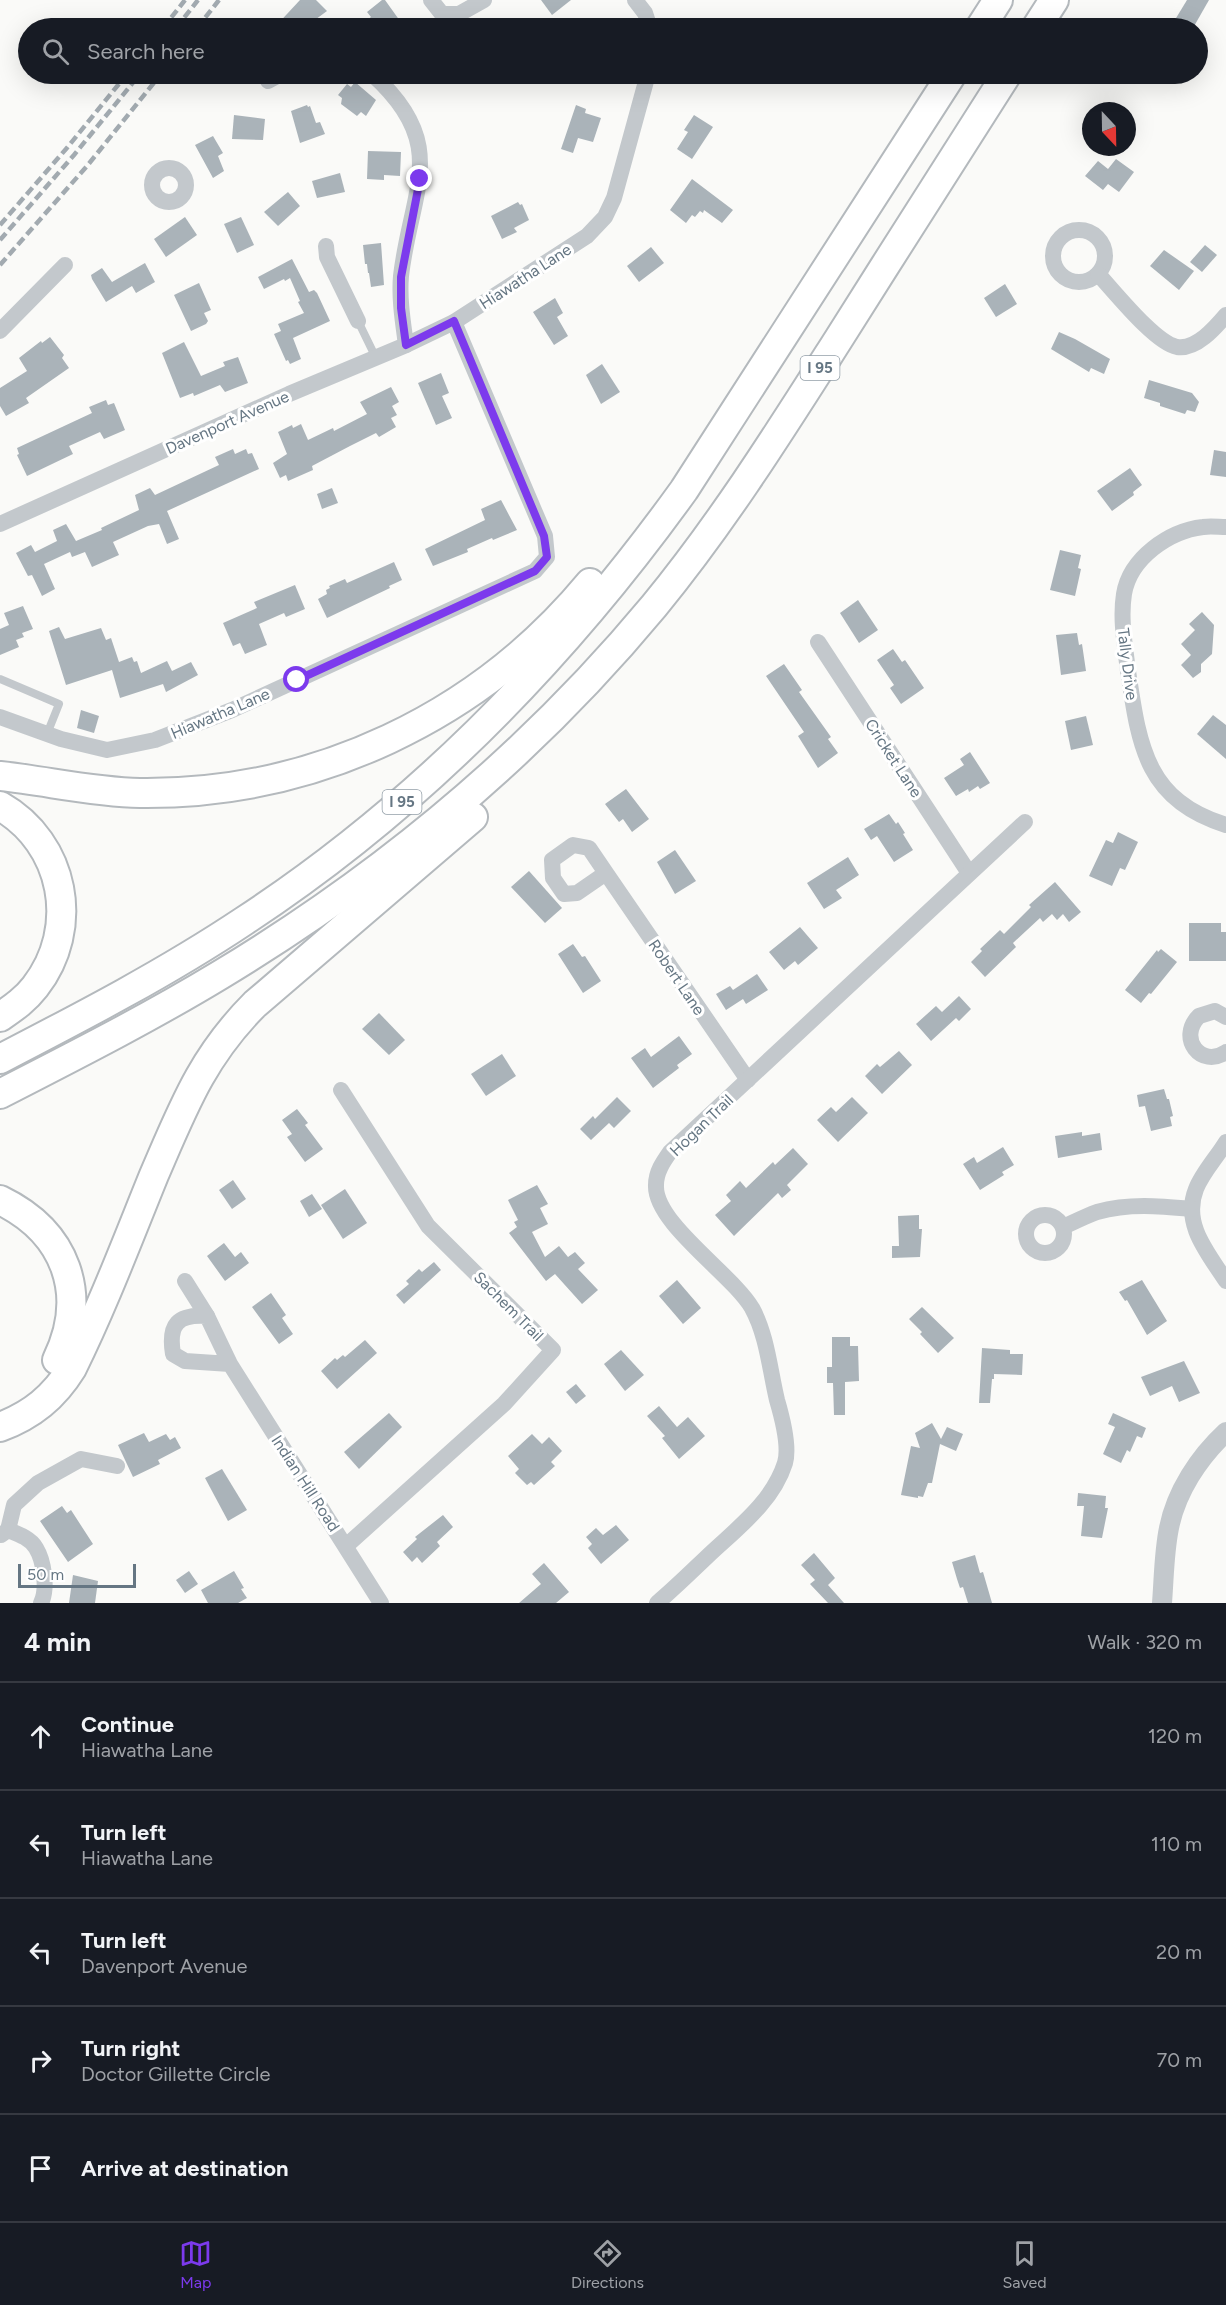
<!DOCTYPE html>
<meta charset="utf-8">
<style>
:root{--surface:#171b24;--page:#242831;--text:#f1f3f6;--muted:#9ea1a6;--line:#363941;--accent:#7c3aed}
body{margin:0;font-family:Figtree,sans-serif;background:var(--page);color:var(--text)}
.compass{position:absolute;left:1082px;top:102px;width:54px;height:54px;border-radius:50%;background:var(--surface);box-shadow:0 6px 24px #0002;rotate:158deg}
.scale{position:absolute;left:18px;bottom:15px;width:118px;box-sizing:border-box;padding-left:6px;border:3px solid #657683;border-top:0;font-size:16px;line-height:21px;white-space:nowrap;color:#657683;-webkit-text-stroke:4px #fff;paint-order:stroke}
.stop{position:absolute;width:18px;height:18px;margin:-14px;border:4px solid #7c3aed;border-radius:50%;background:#fff}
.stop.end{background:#7c3aed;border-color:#fff;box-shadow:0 2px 6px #0008}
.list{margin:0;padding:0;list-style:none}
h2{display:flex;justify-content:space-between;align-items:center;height:78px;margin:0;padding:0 24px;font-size:26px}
h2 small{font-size:20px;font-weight:400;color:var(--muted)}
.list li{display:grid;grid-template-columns:39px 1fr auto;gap:18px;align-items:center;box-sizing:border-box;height:108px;padding:0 24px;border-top:2px solid var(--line)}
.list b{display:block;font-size:22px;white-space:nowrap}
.list p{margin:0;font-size:20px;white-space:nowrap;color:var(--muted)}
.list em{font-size:20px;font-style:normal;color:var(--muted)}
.icon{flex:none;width:33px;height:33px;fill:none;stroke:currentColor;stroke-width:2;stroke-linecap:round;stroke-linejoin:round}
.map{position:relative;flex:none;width:1226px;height:1603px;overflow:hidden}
.search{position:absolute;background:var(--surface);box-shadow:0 6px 24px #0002;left:18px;right:18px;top:18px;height:66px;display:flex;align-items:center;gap:15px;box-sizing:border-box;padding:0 21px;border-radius:33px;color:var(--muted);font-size:22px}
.sheet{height:618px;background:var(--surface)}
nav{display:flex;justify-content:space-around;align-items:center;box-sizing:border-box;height:84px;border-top:2px solid var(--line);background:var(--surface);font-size:16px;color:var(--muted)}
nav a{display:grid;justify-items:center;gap:3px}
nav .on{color:var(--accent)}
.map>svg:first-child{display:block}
.building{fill:#aab3b9}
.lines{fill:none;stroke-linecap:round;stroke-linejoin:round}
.motorway-casing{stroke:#b4b9bd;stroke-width:32}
.service{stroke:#c3c8cc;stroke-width:8}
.minor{stroke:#c3c8cc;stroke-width:16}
.tertiary{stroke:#c3c8cc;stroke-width:20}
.motorway{stroke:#fff;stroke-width:28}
.rail{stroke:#a2aab0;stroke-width:4.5;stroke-dasharray:9 4.5;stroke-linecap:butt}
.route{stroke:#7c3aed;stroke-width:8}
.labels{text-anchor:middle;stroke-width:6;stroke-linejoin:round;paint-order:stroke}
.shield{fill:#fff;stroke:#939fa8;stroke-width:1.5}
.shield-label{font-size:15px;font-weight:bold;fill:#657683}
.street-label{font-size:16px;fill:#657683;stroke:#fff}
</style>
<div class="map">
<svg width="1226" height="1603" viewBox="0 0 1226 1603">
<rect width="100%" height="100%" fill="#fafaf8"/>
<g class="building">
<polygon points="300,0 316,0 327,11 304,28 274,28"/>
<polygon points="382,0 385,0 405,28 371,28 366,21 371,17 367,12"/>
<polygon points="541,0 571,0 552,15"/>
<polygon points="1187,0 1209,0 1193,28 1170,28"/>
<polygon points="355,82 376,100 366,116 361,112 357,116 341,104 342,98 338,95 347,84 351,87"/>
<polygon points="307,105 308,107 310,106 316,123 320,122 325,134 300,143 291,111"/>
<polygon points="576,105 586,109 585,113 601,118 593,142 578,138 573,153 561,149"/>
<polygon points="234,115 265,119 263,140 232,139"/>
<polygon points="694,115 713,127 692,159 677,149 688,132 684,130"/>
<polygon points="213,136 223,153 218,156 224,171 213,178 195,145"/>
<polygon points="368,151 401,152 400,176 384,175 384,180 367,179"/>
<polygon points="1116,159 1134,172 1119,192 1108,184 1103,190 1085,176 1098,161 1108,169"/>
<polygon points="340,173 345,192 317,198 312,181"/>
<polygon points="692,179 733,210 722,223 704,210 703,213 700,211 695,217 692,215 686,223 670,210"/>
<polygon points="288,192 300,206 278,226 264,212"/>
<polygon points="518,202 520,205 522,204 529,220 514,228 517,232 502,239 491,216"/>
<polygon points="185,217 197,235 166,257 154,239"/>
<polygon points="241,217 254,245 237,253 224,224"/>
<polygon points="381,243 384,285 371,287 369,273 368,273 367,264 365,264 363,245"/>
<polygon points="1205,245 1217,255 1202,272 1190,262"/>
<polygon points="651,247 664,263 639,282 627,266"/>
<polygon points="1164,250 1194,271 1179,290 1150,266"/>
<polygon points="292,259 309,292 314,290 317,293 330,321 293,338 301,359 290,364 288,360 286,361 274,334 281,331 278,324 304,313 298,302 300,301 290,278 285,281 284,279 264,289 258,277"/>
<polygon points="145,263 155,282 136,293 132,286 106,302 92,279 91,275 102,268 112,282"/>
<polygon points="199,283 211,310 204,313 208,321 206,324 191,331 174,295"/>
<polygon points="1005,284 1017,304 996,317 984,298"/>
<polygon points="555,298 563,313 557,317 568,336 554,345 533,312"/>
<polygon points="1059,332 1075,339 1110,359 1104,374 1091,368 1089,372 1051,349"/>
<polygon points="50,337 64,355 62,358 69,368 26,398 29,403 6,416 0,406 0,388 27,371 19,358 41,341 42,343"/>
<polygon points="184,342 201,376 225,366 223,362 238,357 248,383 225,392 220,385 194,396 193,393 180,398 162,353"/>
<polygon points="602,364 620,392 601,404 586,375"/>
<polygon points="441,373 449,393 442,396 452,418 436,425 418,383"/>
<polygon points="1149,380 1192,393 1199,402 1195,412 1187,410 1185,414 1160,406 1160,403 1144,398"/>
<polygon points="391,387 399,402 392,406 397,415 391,418 396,427 379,437 376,433 350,446 312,466 313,470 288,481 286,475 280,478 273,463 287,454 278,432 292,425 293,428 301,424 308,440 333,428 334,431 367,414 360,402"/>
<polygon points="106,400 108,405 114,403 125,430 104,439 100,432 69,446 73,454 27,476 17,455 19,454 17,448 92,413 89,407"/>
<polygon points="233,449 235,454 246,449 248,454 252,453 259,469 167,511 179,539 167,544 159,524 148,526 113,542 119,555 92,567 85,552 72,557 70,552 44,564 55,589 42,596 32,575 28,576 16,553 31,545 35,552 57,541 53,530 66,524 76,541 102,530 101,528 139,510 135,495 150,488 155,495 219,465 215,457"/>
<polygon points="1214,450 1226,452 1226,477 1210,475"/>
<polygon points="1130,468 1142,485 1133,492 1134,495 1112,511 1097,491"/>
<polygon points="332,488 338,503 322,509 317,494"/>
<polygon points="501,500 517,530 493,540 492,538 467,549 468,552 433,566 425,549 485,520 481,509"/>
<polygon points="1060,550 1081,555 1078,568 1081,569 1075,596 1050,590"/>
<polygon points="394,562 402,580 389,586 390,588 327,618 318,599 327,594 326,590 330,588 329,586 345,579 347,583"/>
<polygon points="295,585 305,609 286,617 284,613 259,624 267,645 245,654 240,643 233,646 223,623 257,608 254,602"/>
<polygon points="858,600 878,630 859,643 840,613"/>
<polygon points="23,606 33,629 22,633 24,637 16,640 19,647 0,655 0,629 9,625 4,613"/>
<polygon points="1202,612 1214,625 1212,654 1201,664 1201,672 1193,678 1181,665 1191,655 1181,644 1195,630 1189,624"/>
<polygon points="59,627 65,639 101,628 106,640 111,638 119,662 132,657 134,662 137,661 141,673 167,661 172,671 191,662 198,675 166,692 163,684 120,698 112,670 66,685 49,631"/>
<polygon points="1077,633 1079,645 1082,644 1086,671 1061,675 1056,635"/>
<polygon points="893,649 902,662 905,660 924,688 901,704 890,688 894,685 877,660"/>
<polygon points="784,664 802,690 799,692 831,737 828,739 838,753 818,768 798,736 804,732 766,676"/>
<polygon points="81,710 99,716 94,733 77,728"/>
<polygon points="1213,715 1226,725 1226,759 1197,734"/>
<polygon points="1086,716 1093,745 1071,750 1065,721"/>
<polygon points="970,752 990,783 980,789 978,786 969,792 968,789 956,796 944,778 964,765 960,759"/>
<polygon points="626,789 649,819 632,832 623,819 619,822 605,804"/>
<polygon points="889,814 896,824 898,822 905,833 903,834 913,850 894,862 877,836 871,840 864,829"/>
<polygon points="1118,832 1138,842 1125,870 1120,868 1112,886 1089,876 1106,840 1113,843"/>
<polygon points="675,850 696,881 675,894 657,862"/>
<polygon points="848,857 859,875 836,890 842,898 824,909 807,883"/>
<polygon points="529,871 562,908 545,923 511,887"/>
<polygon points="1055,882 1081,912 1069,922 1063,914 1057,920 1052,914 1043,922 1040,918 1013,943 1016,947 985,977 971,962 982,951 980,949 1000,930 1004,934 1031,907 1029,905"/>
<polygon points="1189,923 1221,923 1221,932 1226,932 1226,961 1189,961"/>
<polygon points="800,927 818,948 798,965 795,961 784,970 769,952"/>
<polygon points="573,944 582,957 585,956 601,981 583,993 558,954"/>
<polygon points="1161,949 1177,962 1151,994 1149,993 1141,1003 1125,990 1157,950 1158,952"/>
<polygon points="757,974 768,990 746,1004 743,999 726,1010 716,994 730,986 733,990"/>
<polygon points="959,996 971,1009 959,1021 956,1018 931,1041 916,1024 936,1006 942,1012"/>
<polygon points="379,1013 405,1040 389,1055 362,1029"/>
<polygon points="679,1036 692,1054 677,1065 679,1068 653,1088 631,1058 645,1048 651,1057"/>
<polygon points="899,1051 912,1065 882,1094 865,1076 877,1064 880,1067"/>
<polygon points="502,1054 516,1076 486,1096 471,1074"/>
<polygon points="1164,1089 1167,1099 1169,1099 1173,1116 1170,1117 1172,1126 1151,1131 1145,1106 1139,1107 1137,1095"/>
<polygon points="617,1097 631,1111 614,1128 609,1123 591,1140 580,1129 593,1116 595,1119"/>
<polygon points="852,1097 868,1113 838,1142 817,1120 831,1107 836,1112"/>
<polygon points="297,1109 308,1123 305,1125 323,1149 305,1162 287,1137 292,1134 282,1120"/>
<polygon points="1082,1132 1082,1136 1100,1133 1102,1150 1058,1158 1055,1136"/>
<polygon points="1003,1147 1014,1165 1002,1172 1004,1175 980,1190 963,1164 974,1157 977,1163"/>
<polygon points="793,1148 808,1164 787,1185 791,1190 782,1198 778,1193 734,1236 715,1215 731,1201 726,1195 740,1181 746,1188 773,1162 775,1165"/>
<polygon points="233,1180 246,1199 232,1209 219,1190"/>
<polygon points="537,1185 548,1204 540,1208 548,1224 532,1232 545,1257 559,1246 568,1257 575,1252 585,1263 578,1269 598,1290 582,1304 555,1274 546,1281 509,1233 517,1227 514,1222 518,1220 508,1200"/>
<polygon points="345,1189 367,1223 343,1239 321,1205"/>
<polygon points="312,1194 322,1209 309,1217 300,1201"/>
<polygon points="919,1215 919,1229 922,1229 920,1257 892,1258 892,1246 899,1246 898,1216"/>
<polygon points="224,1243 235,1257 241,1252 249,1263 225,1281 207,1256"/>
<polygon points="434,1262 441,1270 404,1304 396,1295 409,1284 406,1281 419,1269 422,1272"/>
<polygon points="677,1280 701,1308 683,1324 659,1296"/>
<polygon points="1142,1280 1167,1321 1147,1335 1127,1300 1125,1301 1119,1292"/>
<polygon points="271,1293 286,1315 282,1318 293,1334 279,1344 252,1307"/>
<polygon points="922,1307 954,1338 938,1353 920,1334 922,1332 909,1319"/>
<polygon points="832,1337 850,1337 850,1346 858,1346 859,1381 845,1382 845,1415 834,1415 833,1383 827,1383 827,1367 832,1367"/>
<polygon points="365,1340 377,1353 337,1389 321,1371 335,1358 337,1360 343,1355 345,1357"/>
<polygon points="982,1348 1010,1350 1010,1354 1023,1354 1022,1375 994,1374 994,1379 992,1379 990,1403 979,1403"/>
<polygon points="621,1350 644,1375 625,1391 604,1364"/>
<polygon points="1184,1361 1200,1393 1179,1402 1172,1386 1150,1396 1141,1377"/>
<polygon points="576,1384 586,1396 576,1404 566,1392"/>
<polygon points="659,1406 677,1427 688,1417 705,1436 679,1459 662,1438 665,1436 647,1416"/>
<polygon points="389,1413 402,1427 359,1469 344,1452"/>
<polygon points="1113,1413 1146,1428 1142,1438 1137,1436 1130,1452 1127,1450 1121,1463 1103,1454 1115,1427 1108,1424"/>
<polygon points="932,1423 941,1439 947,1427 963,1434 956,1451 940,1444 932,1483 928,1483 923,1497 918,1496 918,1498 901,1495 911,1446 920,1448 915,1433"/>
<polygon points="144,1433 149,1442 166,1434 170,1440 175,1437 181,1448 158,1460 160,1464 133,1477 118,1445"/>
<polygon points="532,1434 542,1444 549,1437 562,1451 551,1462 555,1466 534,1485 531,1482 527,1485 515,1473 519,1469 508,1456"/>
<polygon points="222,1469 247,1510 228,1521 205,1478"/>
<polygon points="1078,1493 1106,1496 1105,1508 1108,1508 1102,1538 1081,1536 1084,1506 1077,1506"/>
<polygon points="62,1506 67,1513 71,1510 93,1544 68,1562 40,1521"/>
<polygon points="443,1515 453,1527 437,1542 440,1546 422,1563 417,1557 412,1562 403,1552 417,1539 415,1537"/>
<polygon points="616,1525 629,1540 601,1564 588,1548 592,1544 586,1537 596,1528 603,1535"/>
<polygon points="814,1553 835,1578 828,1585 844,1603 828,1603 810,1584 815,1580 801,1565"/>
<polygon points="975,1555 980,1573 983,1572 992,1603 968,1603 963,1587 960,1588 957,1579 952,1562"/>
<polygon points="544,1563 569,1592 556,1603 519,1603 541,1584 532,1574"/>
<polygon points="189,1571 198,1584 185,1593 176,1580"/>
<polygon points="234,1571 244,1588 241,1589 247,1598 238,1603 208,1603 201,1590"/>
<polygon points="73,1575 98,1581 95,1603 69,1603"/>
</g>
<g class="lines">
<g class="motorway-casing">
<g id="motorway">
<polyline points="980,28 998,0"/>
<polyline points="1036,28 1054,0"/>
<path d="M0 776C47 781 92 792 140 793 315 795 479 717 590 583"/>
<path d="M0 806C65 843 81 928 35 987 25 1000 13 1008 0 1017"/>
<path d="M0 1059C83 1016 166 973 244 921 418 807 563 658 684 490L952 74"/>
<path d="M0 1094C74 1056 149 1018 220 975 384 876 532 753 654 606 723 522 780 431 838 340 894 251 951 162 1007 74"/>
<path d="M0 1200C66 1232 89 1294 57 1360"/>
<path d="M0 1427C32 1415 54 1397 72 1368 103 1305 128 1239 154 1175 183 1108 202 1057 255 1004L473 817"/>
</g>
</g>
<g class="service">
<polyline points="358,321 376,358"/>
<polyline points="0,679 59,704 47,734"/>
</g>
<g class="minor">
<polyline points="431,0 442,14 459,14 484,0"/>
<polyline points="635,0 645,13 650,28"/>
<path d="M372 74C451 145 411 189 401 276 399 299 403 322 406 345"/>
<polyline points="268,81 281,74"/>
<circle cx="169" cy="185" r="17"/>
<circle cx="1079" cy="256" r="26"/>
<polyline points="326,246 327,257 358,321"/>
<path d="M1098 274C1114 291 1155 343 1177 347 1196 350 1215 328 1226 315"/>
<polyline points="0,331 65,265"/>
<polyline points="0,524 289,394 406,345 454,322 587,236 605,217 614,198 648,74"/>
<path d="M1226 527C1219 527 1210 526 1203 527 1169 531 1130 558 1124 594 1120 619 1125 645 1128 671 1139 744 1145 800 1226 825"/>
<polyline points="818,642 969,873"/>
<polyline points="0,717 61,739 107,750 155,740 232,710 535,571 547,557 545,536 454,322"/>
<polyline points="606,873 577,893 564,894 553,878 552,860 573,845 589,848 606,873 748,1080"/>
<path d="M1226 1017 1215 1011 1199 1016C1177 1038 1201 1069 1226 1052"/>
<polyline points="341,1090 428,1226 553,1350 504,1404 346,1546"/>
<path d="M1226 1142C1217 1157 1202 1173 1196 1189 1182 1224 1208 1253 1226 1281"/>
<circle cx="1045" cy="1234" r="19"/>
<path d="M1063 1227C1074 1222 1086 1216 1097 1212 1129 1203 1160 1206 1192 1209"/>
<polyline points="185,1281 207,1316"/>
<path d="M230 1364 185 1361 173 1354C168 1324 178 1314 207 1316L230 1364 381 1603"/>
<polyline points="8,1530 14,1505 38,1483 81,1459 117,1466"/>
<path d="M1 1535 8 1530C18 1534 30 1538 36 1548 44 1561 48 1589 41 1603"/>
<path d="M657 1603C676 1587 693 1570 711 1553 739 1527 773 1501 785 1463 790 1446 782 1417 777 1400 770 1371 767 1335 752 1308 732 1274 654 1223 656 1185 656 1172 663 1162 670 1152L1025 822"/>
</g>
<path class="tertiary" d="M1162 1603C1164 1578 1164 1552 1169 1528 1176 1492 1199 1457 1226 1432"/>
<use href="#motorway" class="motorway"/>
<g class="rail">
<polyline points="163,28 185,0"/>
<polyline points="176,28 198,0"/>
<polyline points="197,28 219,0"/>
<polyline points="0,225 66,149 127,74"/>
<polyline points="0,240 74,155 140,74"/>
<polyline points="0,265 87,166 161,74"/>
</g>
</g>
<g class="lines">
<polyline class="route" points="297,680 535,571 547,557 544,536 454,321 406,345 401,308 401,277 420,179"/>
</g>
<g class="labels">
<g class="shield">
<rect x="800.5" y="356" width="39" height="24" rx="4.5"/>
<rect x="382.5" y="790" width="39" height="24" rx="4.5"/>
</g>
<g class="shield-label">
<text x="820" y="373">I 95</text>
<text x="402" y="807">I 95</text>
</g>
<g class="street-label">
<text transform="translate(525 276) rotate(-33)" y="6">Hiawatha Lane</text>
<text transform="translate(227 422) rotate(-24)" y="6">Davenport Avenue</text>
<text transform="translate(1128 664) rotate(83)" y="6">Tally Drive</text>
<text transform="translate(220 713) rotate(-23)" y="6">Hiawatha Lane</text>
<text transform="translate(894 758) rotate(57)" y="6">Cricket Lane</text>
<text transform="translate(677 977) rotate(56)" y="6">Robert Lane</text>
<text transform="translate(701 1125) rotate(-44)" y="6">Hogan Trail</text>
<text transform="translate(509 1306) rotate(45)" y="6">Sachem Trail</text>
<text transform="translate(306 1483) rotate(57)" y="6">Indian Hill Road</text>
</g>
</g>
</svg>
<svg class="compass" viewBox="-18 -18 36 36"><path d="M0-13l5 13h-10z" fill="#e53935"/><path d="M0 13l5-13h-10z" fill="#9ea1a6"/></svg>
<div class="scale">50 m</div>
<div class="stop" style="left:297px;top:680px"></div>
<div class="stop end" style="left:420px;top:179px"></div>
<div class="search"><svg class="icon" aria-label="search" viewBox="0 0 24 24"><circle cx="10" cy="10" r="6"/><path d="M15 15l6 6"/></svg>Search here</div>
</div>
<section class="sheet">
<h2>4 min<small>Walk · 320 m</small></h2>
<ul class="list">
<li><svg class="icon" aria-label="ahead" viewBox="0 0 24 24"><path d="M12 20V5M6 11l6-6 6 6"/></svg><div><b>Continue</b><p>Hiawatha Lane</p></div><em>120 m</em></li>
<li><svg class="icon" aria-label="left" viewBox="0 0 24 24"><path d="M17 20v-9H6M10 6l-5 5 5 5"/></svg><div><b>Turn left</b><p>Hiawatha Lane</p></div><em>110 m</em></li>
<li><svg class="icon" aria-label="left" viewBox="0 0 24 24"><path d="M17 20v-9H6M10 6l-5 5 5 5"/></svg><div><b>Turn left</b><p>Davenport Avenue</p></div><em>20 m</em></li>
<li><svg class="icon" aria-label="right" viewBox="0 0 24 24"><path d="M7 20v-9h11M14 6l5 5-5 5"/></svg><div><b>Turn right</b><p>Doctor Gillette Circle</p></div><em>70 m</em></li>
<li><svg class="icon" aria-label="arrive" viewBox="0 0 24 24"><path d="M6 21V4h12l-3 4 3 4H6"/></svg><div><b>Arrive at destination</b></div></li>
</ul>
</section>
<nav>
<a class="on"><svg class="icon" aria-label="map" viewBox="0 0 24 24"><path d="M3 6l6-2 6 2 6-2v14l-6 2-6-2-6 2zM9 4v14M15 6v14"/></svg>Map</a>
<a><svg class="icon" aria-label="directions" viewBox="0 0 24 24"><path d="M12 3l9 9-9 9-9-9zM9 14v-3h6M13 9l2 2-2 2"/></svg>Directions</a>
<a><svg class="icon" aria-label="saved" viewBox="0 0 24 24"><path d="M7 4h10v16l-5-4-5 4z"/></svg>Saved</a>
</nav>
